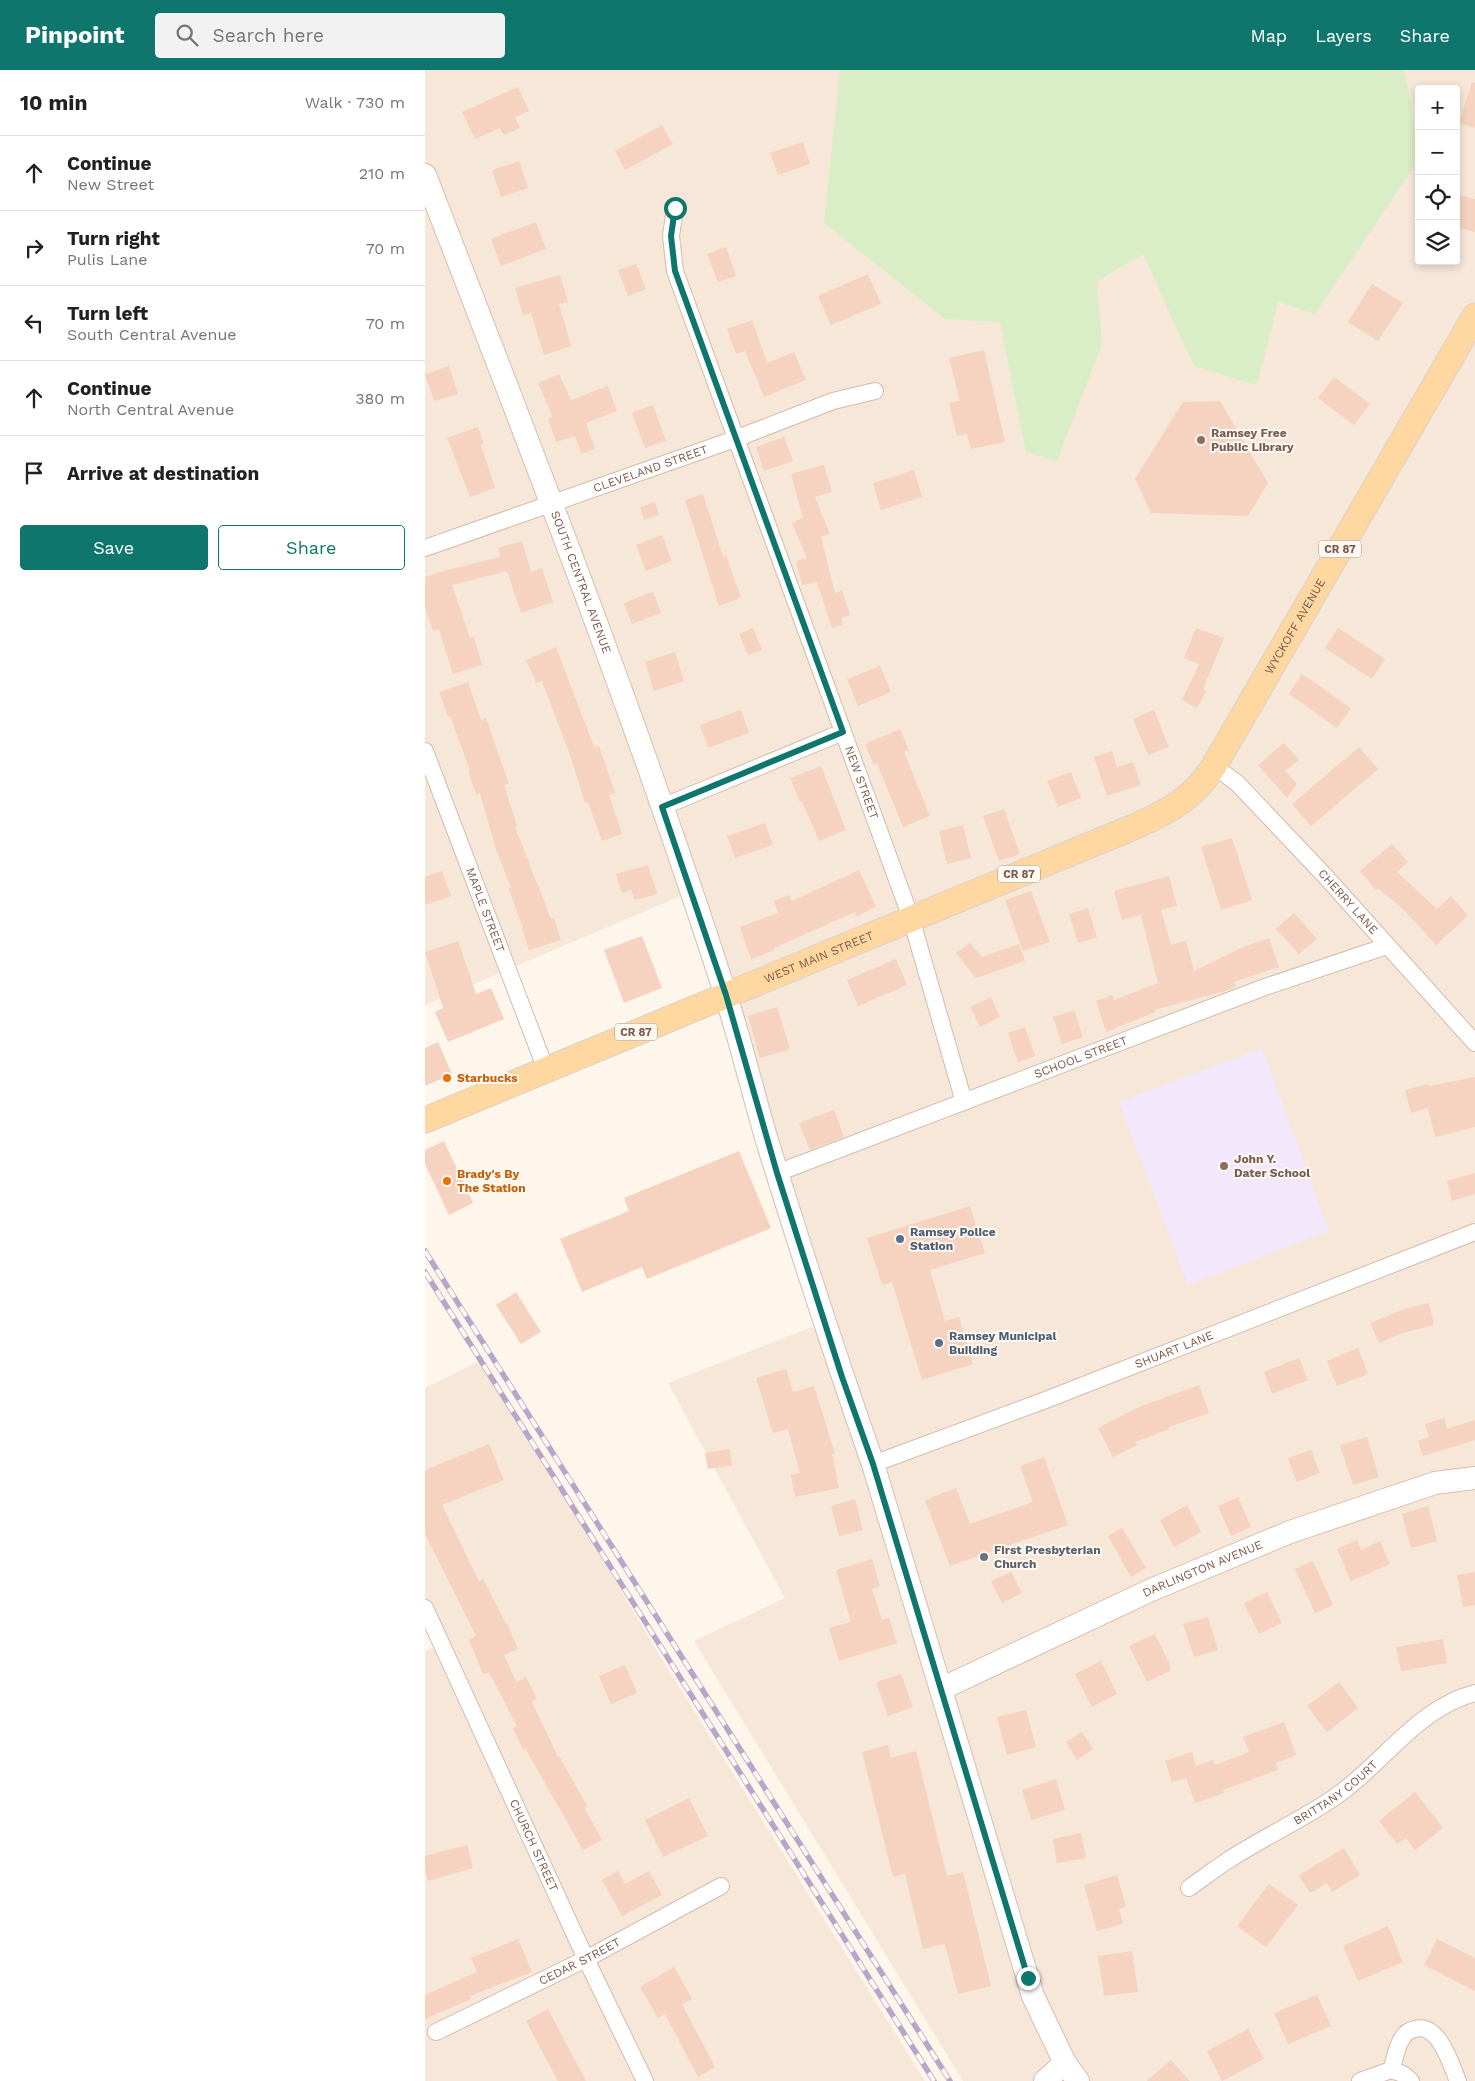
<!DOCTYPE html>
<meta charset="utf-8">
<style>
:root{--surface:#fff;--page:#f2f2f2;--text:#202124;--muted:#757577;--line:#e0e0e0;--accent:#0f766e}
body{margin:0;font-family:"Work Sans",sans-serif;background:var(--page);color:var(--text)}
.controls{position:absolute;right:15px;top:15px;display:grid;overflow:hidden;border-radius:5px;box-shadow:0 2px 8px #0003}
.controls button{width:45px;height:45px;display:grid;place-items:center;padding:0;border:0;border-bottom:1px solid var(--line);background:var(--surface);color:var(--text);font:25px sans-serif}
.stop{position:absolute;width:15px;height:15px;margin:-11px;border:4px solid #0f766e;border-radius:50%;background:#fff}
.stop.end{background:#0f766e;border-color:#fff;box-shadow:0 1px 5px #0008}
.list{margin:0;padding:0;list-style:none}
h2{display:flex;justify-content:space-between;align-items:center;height:65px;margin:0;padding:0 20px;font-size:21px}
h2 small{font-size:16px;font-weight:400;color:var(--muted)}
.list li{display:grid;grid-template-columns:32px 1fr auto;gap:15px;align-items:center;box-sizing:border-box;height:75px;padding:0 20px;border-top:1px solid var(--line)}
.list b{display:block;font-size:19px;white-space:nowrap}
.list p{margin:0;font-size:16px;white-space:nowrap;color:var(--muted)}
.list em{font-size:16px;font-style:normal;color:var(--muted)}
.actions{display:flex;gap:10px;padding:15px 20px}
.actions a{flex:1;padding:11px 0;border:1px solid var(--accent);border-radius:5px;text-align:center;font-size:18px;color:var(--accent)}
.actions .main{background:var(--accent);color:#fff}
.icon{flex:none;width:28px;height:28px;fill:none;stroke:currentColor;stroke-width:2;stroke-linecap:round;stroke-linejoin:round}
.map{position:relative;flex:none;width:1050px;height:2011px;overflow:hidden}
header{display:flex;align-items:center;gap:30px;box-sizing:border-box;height:70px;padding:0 25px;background:var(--accent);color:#fff}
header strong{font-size:24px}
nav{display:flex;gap:28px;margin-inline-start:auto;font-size:18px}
.search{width:350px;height:45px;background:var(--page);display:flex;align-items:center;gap:12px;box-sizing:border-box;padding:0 18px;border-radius:5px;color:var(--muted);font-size:19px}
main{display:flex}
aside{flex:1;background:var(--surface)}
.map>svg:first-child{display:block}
.residential{fill:#f6e7d8;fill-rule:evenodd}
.education{fill:#f2e7fb}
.green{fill:#d9eec7}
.building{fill:#f5d3c0}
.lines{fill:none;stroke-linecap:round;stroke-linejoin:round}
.street-casing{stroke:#d2bcae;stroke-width:18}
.secondary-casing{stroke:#d8beae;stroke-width:24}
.primary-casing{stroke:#dad1cd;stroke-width:27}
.street{stroke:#fff;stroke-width:16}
.secondary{stroke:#fff;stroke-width:22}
.primary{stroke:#ffd7a0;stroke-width:25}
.rail-casing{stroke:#b8a6ca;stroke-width:5.5}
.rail{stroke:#fff9f2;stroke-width:4;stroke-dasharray:11;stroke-linecap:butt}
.route{stroke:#0f766e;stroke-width:6}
.education-dot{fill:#8d6e63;stroke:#fff9f2;stroke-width:2}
.food-dot{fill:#e8710a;stroke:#fff9f2;stroke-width:2}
.service-dot{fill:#5c6f8a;stroke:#fff9f2;stroke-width:2}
.worship-dot{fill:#6b7280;stroke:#fff9f2;stroke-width:2}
.labels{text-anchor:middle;stroke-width:4;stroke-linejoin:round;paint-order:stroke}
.shield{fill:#fff9f2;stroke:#a38a7d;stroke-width:1}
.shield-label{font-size:11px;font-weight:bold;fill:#7c5a4b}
.education-label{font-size:12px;font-weight:bold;fill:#785e54;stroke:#fff9f2;text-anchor:start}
.street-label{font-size:12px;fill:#7c5a4b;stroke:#fff9f2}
.food-label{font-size:12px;font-weight:bold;fill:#c56008;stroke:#fff9f2;text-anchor:start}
.service-label{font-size:12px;font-weight:bold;fill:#4e5e75;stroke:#fff9f2;text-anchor:start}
.worship-label{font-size:12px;font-weight:bold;fill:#5b616d;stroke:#fff9f2;text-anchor:start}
</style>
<header>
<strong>Pinpoint</strong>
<div class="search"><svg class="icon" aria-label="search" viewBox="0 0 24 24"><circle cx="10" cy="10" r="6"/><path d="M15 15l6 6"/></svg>Search here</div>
<nav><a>Map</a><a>Layers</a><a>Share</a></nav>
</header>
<main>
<aside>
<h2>10 min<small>Walk · 730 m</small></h2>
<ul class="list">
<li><svg class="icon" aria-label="ahead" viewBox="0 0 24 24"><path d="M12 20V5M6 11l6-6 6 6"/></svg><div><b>Continue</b><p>New Street</p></div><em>210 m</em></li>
<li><svg class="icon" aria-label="right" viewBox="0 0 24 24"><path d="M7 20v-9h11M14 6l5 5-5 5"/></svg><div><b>Turn right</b><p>Pulis Lane</p></div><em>70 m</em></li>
<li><svg class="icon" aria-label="left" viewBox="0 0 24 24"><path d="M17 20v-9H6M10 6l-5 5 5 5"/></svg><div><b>Turn left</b><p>South Central Avenue</p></div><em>70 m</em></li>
<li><svg class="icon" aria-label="ahead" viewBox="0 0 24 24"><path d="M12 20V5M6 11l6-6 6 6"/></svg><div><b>Continue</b><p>North Central Avenue</p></div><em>380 m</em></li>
<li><svg class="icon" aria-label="arrive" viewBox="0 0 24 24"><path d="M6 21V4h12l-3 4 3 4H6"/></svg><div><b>Arrive at destination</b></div></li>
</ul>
<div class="actions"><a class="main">Save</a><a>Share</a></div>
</aside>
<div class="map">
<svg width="1050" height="2011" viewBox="0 0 1050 2011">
<rect width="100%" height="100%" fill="#fef5eb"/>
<g class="residential">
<path d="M0 0H1050V2011H538L269 1571 360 1528 243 1313 400 1252 265 822 0 935ZM994 19H1031V191H994Z"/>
<polygon points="58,1289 236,1588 500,2011 0,2011 0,1581 18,1574 0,1534 0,1318"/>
</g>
<polygon class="education" points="837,978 904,1161 763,1215 694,1032"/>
<polygon class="green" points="415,0 979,0 994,78 994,89 890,244 853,232 832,315 769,296 718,184 672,211 677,274 632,391 601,382 575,252 520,249 399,153"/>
<g class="building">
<polygon points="1047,12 1050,13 1050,58 1034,53"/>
<polygon points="93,17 104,41 90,47 95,58 79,65 75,58 50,69 37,42"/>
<polygon points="237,55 248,74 200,100 190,81"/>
<polygon points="378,72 385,94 353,105 345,83"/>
<polygon points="94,91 103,118 76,127 67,100"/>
<polygon points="1031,124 1050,129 1050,162 1031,157"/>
<polygon points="111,152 121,179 76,196 66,169"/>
<polygon points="301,177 311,206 293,212 282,184"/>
<polygon points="211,194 221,219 203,226 193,200"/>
<polygon points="443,204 456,234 406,255 393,226"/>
<polygon points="135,205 143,232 134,234 146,276 119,285 106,243 98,245 90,218"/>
<polygon points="947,214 978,233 953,271 923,252"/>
<polygon points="327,250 342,293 369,282 381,310 339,327 320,281 311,284 302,259"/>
<polygon points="559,280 580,372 546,379 542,364 532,366 524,333 535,331 524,288"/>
<polygon points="24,296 33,324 9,331 0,304"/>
<polygon points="134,304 146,330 183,316 192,341 161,353 170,379 156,384 150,366 131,372 123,349 128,347 113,313"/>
<polygon points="909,307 945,334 929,355 893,328"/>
<polygon points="795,331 843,413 823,446 726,443 710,409 758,332"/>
<polygon points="228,335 241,371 220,378 207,343"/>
<polygon points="53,357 59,374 56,375 70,418 45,427 22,368"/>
<polygon points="359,367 368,391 339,401 331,377"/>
<polygon points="399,395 407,422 390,427 405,464 396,467 410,523 417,520 425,545 416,548 418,555 407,558 392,512 377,515 371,491 382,488 367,453 378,448 366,404"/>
<polygon points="489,400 497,427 456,440 448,413"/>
<polygon points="278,424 298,487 301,485 316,528 294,536 260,430"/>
<polygon points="230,432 234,445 219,450 215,437"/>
<polygon points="237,465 247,491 221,501 211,475"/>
<polygon points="97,471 106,502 117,498 128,532 96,543 82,501 27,515 45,568 49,567 57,595 28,604 14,559 8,561 0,537 0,507 22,500 75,487 73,478"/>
<polygon points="228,522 236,543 207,554 199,533"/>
<polygon points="328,558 337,580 323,585 314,564"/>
<polygon points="771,558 799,568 778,619 781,621 772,638 757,630 774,594 759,588"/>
<polygon points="913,558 960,589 947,609 900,578"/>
<polygon points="131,577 169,677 174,676 190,723 184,725 197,764 177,771 163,732 160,733 145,685 117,611 111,613 101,590"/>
<polygon points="250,582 259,611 229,621 220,592"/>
<polygon points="455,596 466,622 433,636 422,609"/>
<polygon points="877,604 926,638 912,658 864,624"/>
<polygon points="43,612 56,650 61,648 84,714 79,715 92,756 90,757 126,849 129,848 136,870 104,880 97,858 98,858 84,819 86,818 71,779 55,723 51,725 43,701 45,700 25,646 23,647 14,622"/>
<polygon points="316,640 324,663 283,678 275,655"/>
<polygon points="729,640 744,677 723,685 708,649"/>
<polygon points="475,659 484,680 479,682 505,746 478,757 452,693 449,695 440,674"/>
<polygon points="859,673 874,690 860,701 872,714 862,728 833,695"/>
<polygon points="934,677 953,699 886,756 867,734"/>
<polygon points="687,681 692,697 708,692 716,715 682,726 669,687"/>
<polygon points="396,696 421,760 394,771 377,731 375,732 365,708"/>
<polygon points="646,702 656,728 633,737 622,711"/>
<polygon points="579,739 595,784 574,791 558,746"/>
<polygon points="340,753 348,775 310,788 302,766"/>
<polygon points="538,755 546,788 522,794 514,761"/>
<polygon points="807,768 827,830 796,840 776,777"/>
<polygon points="967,774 983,792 972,802 1012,839 1026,826 1043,846 1011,875 979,840 953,818 951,820 935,801"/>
<polygon points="223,795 232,824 210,830 206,820 197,823 191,804"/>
<polygon points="434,800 451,837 432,846 430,842 349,878 350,880 326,889 315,857 353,843 349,831 364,825 367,831"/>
<polygon points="17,801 26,826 0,835 0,807"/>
<polygon points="744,806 752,836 736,840 746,875 761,871 769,901 818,877 844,868 854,897 809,912 811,916 800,921 729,940 730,942 681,962 671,931 687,925 689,930 733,913 716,845 697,850 689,821"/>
<polygon points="606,821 625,872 598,881 580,830"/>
<polygon points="663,838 672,867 653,873 644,844"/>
<polygon points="869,843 892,869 874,884 851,859"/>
<polygon points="217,866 237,918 199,933 179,880"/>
<polygon points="33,871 51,924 66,918 79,949 23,972 10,942 18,938 0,882"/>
<polygon points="545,873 557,887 594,874 600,891 551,908 531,883"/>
<polygon points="471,889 482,915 433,936 422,910"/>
<polygon points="566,927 575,947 555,957 545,937"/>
<polygon points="352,937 365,979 335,988 323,946"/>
<polygon points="649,940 658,967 637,974 628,947"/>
<polygon points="600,957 610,986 593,992 583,963"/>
<polygon points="13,972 27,1004 0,1016 0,978"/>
<polygon points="1050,1007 1050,1057 1010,1067 1003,1038 986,1043 980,1020 1003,1014 1004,1016"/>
<polygon points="409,1040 419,1067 385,1080 374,1053"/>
<polygon points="19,1071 48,1133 24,1145 0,1094 0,1080"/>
<polygon points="314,1081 346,1158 222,1209 217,1197 157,1222 135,1169 204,1141 199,1128"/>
<polygon points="1050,1103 1050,1124 1027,1131 1022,1111"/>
<polygon points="545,1136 560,1183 505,1200 520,1251 534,1247 548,1294 497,1310 467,1212 457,1215 442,1168"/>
<polygon points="91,1222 116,1262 96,1274 71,1235"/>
<polygon points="1004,1233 1009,1255 977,1263 954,1273 945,1253 980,1239"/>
<polygon points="933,1278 943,1304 912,1316 902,1291"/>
<polygon points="874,1288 883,1310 847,1324 839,1302"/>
<polygon points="361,1299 368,1322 389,1316 410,1384 407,1384 414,1418 370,1427 366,1405 375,1403 363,1359 348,1363 331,1308"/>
<polygon points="774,1315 784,1343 744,1357 744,1359 710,1372 712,1375 688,1387 673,1358 714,1337"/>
<polygon points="1019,1348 1022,1359 1050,1350 1050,1370 998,1386 993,1371 1004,1367 1000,1354"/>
<polygon points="942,1367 954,1407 928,1415 915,1375"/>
<polygon points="64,1374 79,1410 17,1435 54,1511 58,1509 81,1554 82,1553 93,1579 79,1585 91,1612 101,1607 112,1629 107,1632 120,1659 133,1687 134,1686 162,1736 159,1737 177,1770 158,1780 100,1678 98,1679 88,1658 92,1656 64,1602 58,1604 44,1570 51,1566 0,1464 0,1400"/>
<polygon points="305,1379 307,1396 283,1399 280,1383"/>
<polygon points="886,1380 895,1403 872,1412 863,1388"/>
<polygon points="619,1387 643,1455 525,1496 500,1430 531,1418 545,1454 608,1432 595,1396"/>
<polygon points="813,1427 826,1457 806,1466 793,1436"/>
<polygon points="430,1429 438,1460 414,1466 406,1436"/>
<polygon points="762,1435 776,1462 749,1477 735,1450"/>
<polygon points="1003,1436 1012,1471 986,1478 977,1444"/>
<polygon points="697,1458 721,1498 706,1507 683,1466"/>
<polygon points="932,1470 936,1480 955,1471 965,1494 926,1511 912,1479"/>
<polygon points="447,1489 455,1516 447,1519 457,1550 464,1548 472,1573 414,1591 404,1558 426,1552 411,1500"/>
<polygon points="888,1491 908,1535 890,1543 870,1499"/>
<polygon points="586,1502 597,1523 577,1533 566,1511"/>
<polygon points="1050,1502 1050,1535 1038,1537 1032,1505"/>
<polygon points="842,1522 857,1553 834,1564 819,1533"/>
<polygon points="783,1547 793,1580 769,1587 758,1554"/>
<polygon points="730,1564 745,1595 745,1601 722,1612 704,1576"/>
<polygon points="1018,1569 1022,1593 976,1601 971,1577"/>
<polygon points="676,1591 692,1624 667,1637 650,1604"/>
<polygon points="200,1595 212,1623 186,1634 174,1606"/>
<polygon points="476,1604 488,1637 463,1646 451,1612"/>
<polygon points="914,1612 933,1638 902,1662 882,1636"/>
<polygon points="601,1640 611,1677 582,1685 572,1647"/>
<polygon points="859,1652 871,1685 851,1693 853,1700 798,1720 799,1723 770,1733 761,1708 747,1712 740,1691 767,1682 771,1696 788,1690 790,1695 824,1682 818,1667"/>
<polygon points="657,1662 668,1679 652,1690 641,1672"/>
<polygon points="463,1675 466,1688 491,1681 522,1806 538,1802 566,1916 533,1924 520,1874 498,1879 480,1804 468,1807 437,1682"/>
<polygon points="631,1709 640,1740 606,1750 597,1720"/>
<polygon points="990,1722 1018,1758 990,1780 981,1768 972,1774 954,1751"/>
<polygon points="264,1728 283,1766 238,1787 220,1750"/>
<polygon points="656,1763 661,1788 632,1793 628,1769"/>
<polygon points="42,1775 48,1798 3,1811 0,1799 0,1786"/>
<polygon points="919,1778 935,1805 907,1822 902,1813 885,1823 874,1805"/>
<polygon points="193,1801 200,1814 224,1801 237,1825 197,1846 177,1810"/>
<polygon points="692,1805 701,1837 694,1839 698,1854 672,1861 659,1815"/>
<polygon points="844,1814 873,1835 841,1877 812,1856"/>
<polygon points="963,1856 978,1892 933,1911 918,1876"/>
<polygon points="93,1869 107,1902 45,1926 46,1929 0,1949 0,1925 52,1902 46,1888"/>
<polygon points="1012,1869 1050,1888 1050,1921 999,1895"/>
<polygon points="707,1881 713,1922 679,1926 673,1886"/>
<polygon points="249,1897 267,1929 257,1934 290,1997 273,2007 240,1944 233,1948 215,1917"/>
<polygon points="892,1925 906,1956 863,1974 849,1943"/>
<polygon points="123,1939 161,2011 133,2011 101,1951"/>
<polygon points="823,1959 839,1989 797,2011 782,1981"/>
<polygon points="746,1990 765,2011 722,2011"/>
</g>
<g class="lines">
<g class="street-casing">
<g id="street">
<path id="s1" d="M250 138 246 166 250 201 486 848 539 1032"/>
<path id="s2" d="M0 478 310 369 408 331 450 321"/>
<path id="s3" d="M0 681 121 1000"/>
<path id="s4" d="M789 696 812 713 901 807 1050 973"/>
<polyline points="237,737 418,662"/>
<path id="s5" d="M352 1103 840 917 962 876"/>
<path id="s6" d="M448 1394 618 1331 1050 1162"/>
<path id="s7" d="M0 1538 161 1889 220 2011"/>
<path id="s8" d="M764 1818C778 1808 791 1798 805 1789 838 1768 874 1751 907 1729 957 1696 990 1639 1050 1623"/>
<path id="s9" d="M11 1962 161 1889 296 1816"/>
<polyline points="935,2011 966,2000"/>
<path d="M986 2011 978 2004 966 2000C970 1990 971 1976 978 1967 981 1962 985 1960 990 1959 1014 1952 1026 1995 1033 2011"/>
</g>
</g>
<g class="secondary-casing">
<g id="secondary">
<path id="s10" d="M0 105C105 376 211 646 300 923 316 972 328 1024 343 1074 376 1181 411 1288 448 1394L608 1926 640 1993 653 2011"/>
<path id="s11" d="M516 1619 726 1520 865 1462 1010 1413 1050 1408"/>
<polyline points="620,2011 640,1993"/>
</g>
</g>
<g class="primary-casing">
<g id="primary">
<path id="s12" d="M0 1050 711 756C743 742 770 727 789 696L1050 246"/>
</g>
</g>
<use href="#street" class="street"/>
<use href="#secondary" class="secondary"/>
<use href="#primary" class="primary"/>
<g class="rail-casing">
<g id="rail">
<polyline points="0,1181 525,2011"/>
<polyline points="0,1202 509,2011"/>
</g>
</g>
<use href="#rail" class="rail"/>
</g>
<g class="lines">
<polyline class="route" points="250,138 246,166 250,201 418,662 237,737 301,925 352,1103 417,1307 448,1394 603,1908"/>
</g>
<g class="education-dot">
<circle cx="776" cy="370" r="5"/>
<circle cx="799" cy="1096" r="5"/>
</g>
<g class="food-dot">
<circle cx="22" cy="1008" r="5"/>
<circle cx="22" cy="1111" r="5"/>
</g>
<g class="service-dot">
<circle cx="475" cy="1169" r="5"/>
<circle cx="514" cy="1273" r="5"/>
</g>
<circle class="worship-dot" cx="559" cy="1487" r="5"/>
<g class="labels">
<g class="shield">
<rect x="894" y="470.5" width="42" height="17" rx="4"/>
<rect x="573" y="795.5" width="42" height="17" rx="4"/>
<rect x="190" y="953.5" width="42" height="17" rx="4"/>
</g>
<g class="shield-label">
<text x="915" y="483">CR 87</text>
<text x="594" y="808">CR 87</text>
<text x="211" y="966">CR 87</text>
</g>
<g class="education-label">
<text x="786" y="367">Ramsey Free<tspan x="786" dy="14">Public Library</tspan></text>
<text x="809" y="1093">John Y.<tspan x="809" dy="14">Dater School</tspan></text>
</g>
<g class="street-label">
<text dy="4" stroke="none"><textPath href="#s2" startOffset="239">CLEVELAND STREET</textPath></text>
<text dy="4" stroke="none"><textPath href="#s10" startOffset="436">SOUTH CENTRAL AVENUE</textPath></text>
<text dy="4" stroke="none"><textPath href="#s12" startOffset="1031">WYCKOFF AVENUE</textPath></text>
<text dy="4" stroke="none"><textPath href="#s1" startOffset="608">NEW STREET</textPath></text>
<text dy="4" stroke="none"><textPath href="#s4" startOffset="191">CHERRY LANE</textPath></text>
<text dy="4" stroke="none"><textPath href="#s3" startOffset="170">MAPLE STREET</textPath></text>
<text dy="4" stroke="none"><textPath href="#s12" startOffset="426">WEST MAIN STREET</textPath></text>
<text dy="4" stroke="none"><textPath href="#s5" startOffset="325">SCHOOL STREET</textPath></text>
<text dy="4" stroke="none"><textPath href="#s6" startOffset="322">SHUART LANE</textPath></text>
<text dy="4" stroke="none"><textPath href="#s11" startOffset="288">DARLINGTON AVENUE</textPath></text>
<text dy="4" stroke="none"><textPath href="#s8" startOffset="175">BRITTANY COURT</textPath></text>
<text dy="4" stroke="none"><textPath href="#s7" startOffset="261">CHURCH STREET</textPath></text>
<text dy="4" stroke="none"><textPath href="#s9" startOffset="160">CEDAR STREET</textPath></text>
</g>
<g class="food-label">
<text x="32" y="1012">Starbucks</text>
<text x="32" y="1108">Brady's By<tspan x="32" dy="14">The Station</tspan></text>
</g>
<g class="service-label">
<text x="485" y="1166">Ramsey Police<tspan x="485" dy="14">Station</tspan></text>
<text x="524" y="1270">Ramsey Municipal<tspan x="524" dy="14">Building</tspan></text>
</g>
<g class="worship-label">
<text x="569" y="1484">First Presbyterian<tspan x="569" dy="14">Church</tspan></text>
</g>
</g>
</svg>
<div class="controls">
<button>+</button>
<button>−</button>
<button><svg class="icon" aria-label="locate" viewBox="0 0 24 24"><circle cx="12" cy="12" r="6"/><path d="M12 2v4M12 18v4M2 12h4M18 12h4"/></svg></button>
<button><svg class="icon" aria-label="layers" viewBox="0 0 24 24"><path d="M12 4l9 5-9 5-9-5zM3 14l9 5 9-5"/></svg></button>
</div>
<div class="stop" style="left:250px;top:138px"></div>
<div class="stop end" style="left:603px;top:1908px"></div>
</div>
</main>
